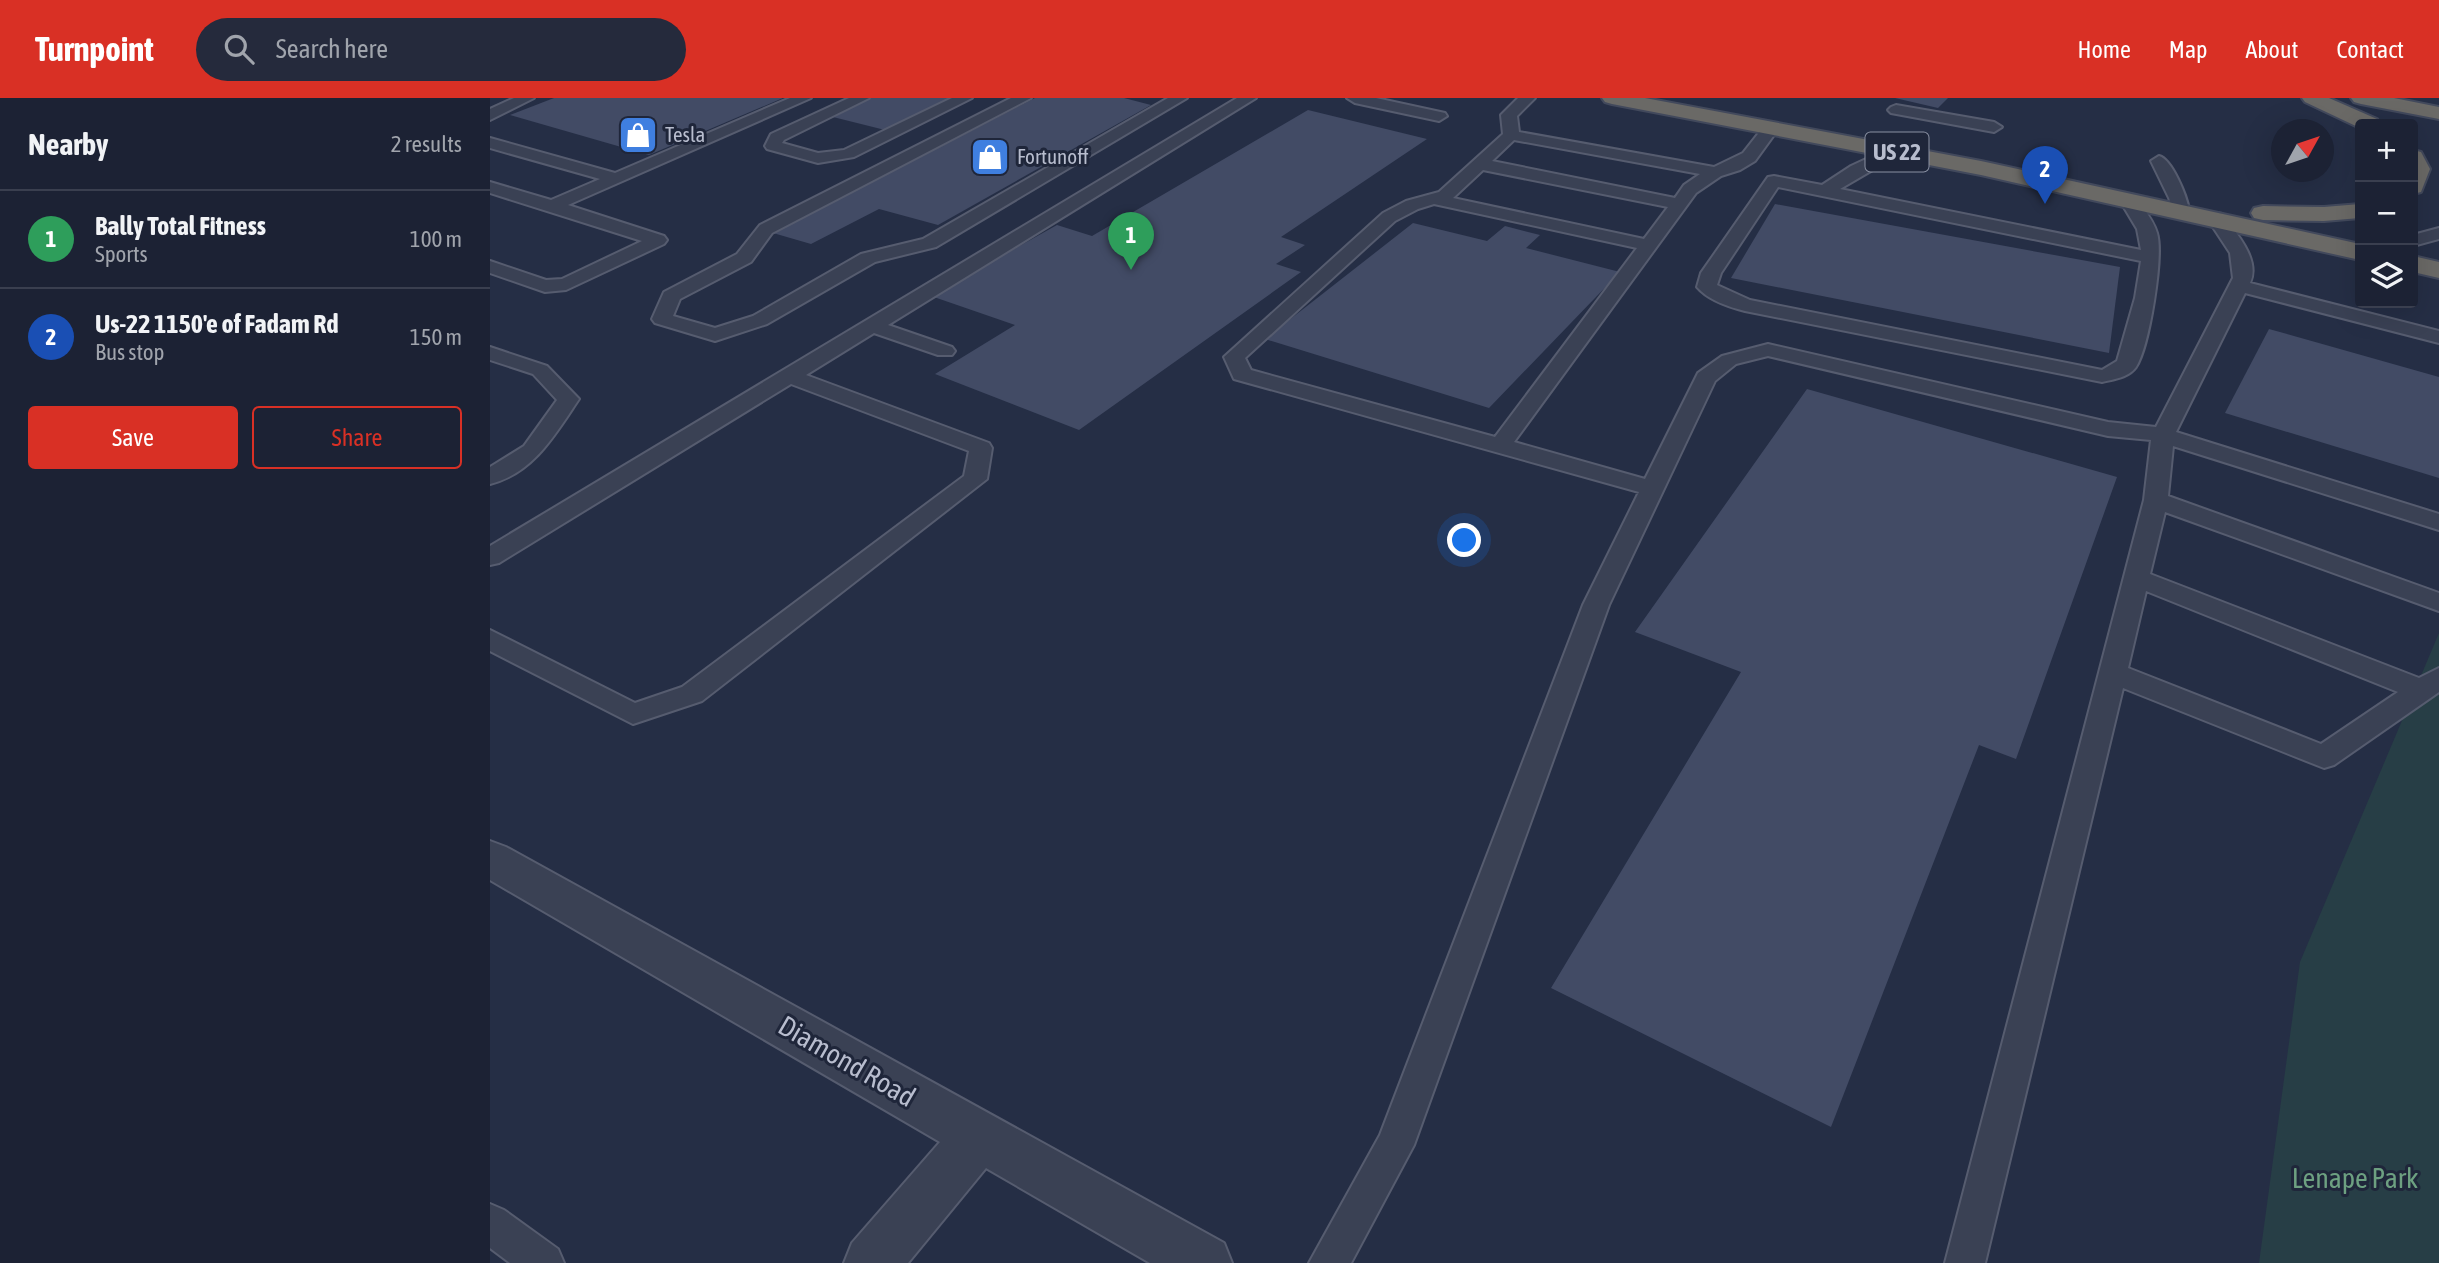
<!DOCTYPE html>
<meta charset="utf-8">
<style>
:root{--surface:#1c2234;--page:#252a3c;--text:#f1f3f6;--muted:#a0a4ac;--line:#3a3f4f;--accent:#d93025}
body{margin:0;font-family:"Asap Condensed",sans-serif;background:var(--page);color:var(--text)}
.controls{position:absolute;right:21px;top:21px;display:grid;overflow:hidden;border-radius:7px;box-shadow:0 7px 28px #0002}
.controls button{width:63px;height:63px;display:grid;place-items:center;padding:0;border:0;border-bottom:2px solid var(--line);background:var(--surface);color:var(--text);font:35px sans-serif}
.compass{position:absolute;left:1781px;top:21px;width:63px;height:63px;border-radius:50%;background:var(--surface);box-shadow:0 7px 28px #0002;rotate:50deg}
.you{position:absolute;left:975px;top:443px;width:24px;height:24px;margin:-18px;border:5px solid #fff;border-radius:50%;background:#1a73e8;box-shadow:0 0 0 10px #1a73e833}
.badge{display:grid;place-items:center;width:46px;height:46px;border-radius:50%;background:var(--accent);color:#fff;font-size:23px;font-weight:700}
.pin{position:absolute;translate:-50% -58px;filter:drop-shadow(0 2px 4px #0008)}
.pin::after{content:'';position:absolute;top:37px;width:24px;height:21px;background:inherit;clip-path:polygon(0 0,100% 0,50% 100%)}
.list{margin:0;padding:0;list-style:none}
h2{display:flex;justify-content:space-between;align-items:center;height:91px;margin:0;padding:0 28px;font-size:30px}
h2 small{font-size:23px;font-weight:400;color:var(--muted)}
.list li{display:grid;grid-template-columns:46px 1fr auto;gap:21px;align-items:center;box-sizing:border-box;height:98px;padding:0 28px;border-top:2px solid var(--line)}
.list b{display:block;font-size:26px;white-space:nowrap}
.list p{margin:0;font-size:23px;white-space:nowrap;color:var(--muted)}
.list em{font-size:23px;font-style:normal;color:var(--muted)}
.actions{display:flex;gap:14px;padding:21px 28px}
.actions a{flex:1;padding:16px 0;border:2px solid var(--accent);border-radius:7px;text-align:center;font-size:24px;color:var(--accent)}
.actions .main{background:var(--accent);color:#fff}
.icon{flex:none;width:38px;height:38px;fill:none;stroke:currentColor;stroke-width:2;stroke-linecap:round;stroke-linejoin:round}
.map{position:relative;flex:none;width:1949px;height:1165px;overflow:hidden}
header{display:flex;align-items:center;gap:42px;box-sizing:border-box;height:98px;padding:0 35px;background:var(--accent);color:#fff}
header strong{font-size:33px}
nav{display:flex;gap:38px;margin-inline-start:auto;font-size:24px}
.search{width:490px;height:63px;background:var(--page);display:flex;align-items:center;gap:18px;box-sizing:border-box;padding:0 24px;border-radius:38px;color:var(--muted);font-size:26px}
main{display:flex}
aside{flex:1;background:var(--surface)}
.map>svg:first-child{display:block}
.green{fill:#273e46}
.building{fill:#424b65}
.lines{fill:none;stroke-linecap:round;stroke-linejoin:round}
.service-casing{stroke:#565c6f;stroke-width:4}
.minor-casing{stroke:#565c6f;stroke-width:4}
.trunk-casing{stroke:#42495c;stroke-width:4}
.service{fill:#3a4154;fill-rule:evenodd}
.minor{fill:#3a4154;fill-rule:evenodd}
.trunk{fill:#6a6966;fill-rule:evenodd}
.labels{text-anchor:middle;stroke-width:6;stroke-linejoin:round;paint-order:stroke}
.far-poi-label{font-size:21px;fill:#b8bdce;stroke:#1f263a;text-anchor:start}
.shield{fill:#1f263a;stroke:#8a90a2;stroke-width:2}
.shield-label{font-size:23px;font-weight:bold;fill:#b8bdce}
.near-street-label{font-size:28px;fill:#b8bdce;stroke:#1f263a}
.near-park-label{font-size:28px;fill:#6da081;stroke:#1f263a}
</style>
<header>
<strong>Turnpoint</strong>
<div class="search"><svg class="icon" aria-label="search" viewBox="0 0 24 24"><circle cx="10" cy="10" r="6"/><path d="M15 15l6 6"/></svg>Search here</div>
<nav><a>Home</a><a>Map</a><a>About</a><a>Contact</a></nav>
</header>
<main>
<aside>
<h2>Nearby<small>2 results</small></h2>
<ul class="list">
<li><span class="badge" style="background:#2e9e5b">1</span><div><b>Bally Total Fitness</b><p>Sports</p></div><em>100 m</em></li>
<li><span class="badge" style="background:#1a4fb4">2</span><div><b>Us-22 1150'e of Fadam Rd</b><p>Bus stop</p></div><em>150 m</em></li>
</ul>
<div class="actions"><a class="main">Save</a><a>Share</a></div>
</aside>
<div class="map">
<svg width="1949" height="1165" viewBox="0 0 1949 1165">
<rect width="100%" height="100%" fill="#252e45"/>
<polygon class="green" points="1949,535 1949,1165 1769,1165 1810,864"/>
<g class="building">
<polygon points="64,0 293,0 159,57 20,17"/>
<polygon points="377,0 461,0 395,32 339,18"/>
<polygon points="545,0 634,0 661,7 448,127 389,111 321,146 283,135"/>
<polygon points="1405,0 1458,0 1448,10"/>
<polygon points="818,12 937,41 791,139 815,147 786,166 811,174 589,332 445,276 525,227 441,198 567,127 602,138"/>
<polygon points="1285,106 1630,169 1619,255 1241,180"/>
<polygon points="923,125 997,143 1015,128 1050,137 1036,150 1130,174 999,310 775,241"/>
<polygon points="1779,231 1949,279 1949,380 1735,315"/>
<polygon points="1317,291 1627,379 1526,661 1489,647 1341,1029 1061,890 1251,574 1145,534"/>
</g>
<g class="lines">
<g class="service-casing">
<g id="service">
<polygon points="24,0 44,0 0,22 0,11"/>
<polygon points="300,0 321,0 78,107 174,138 177,142 174,146 76,192 55,194 0,175 0,163 56,182 72,181 152,143 0,95 0,84 61,102 110,81 0,50 0,40 125,75"/>
<polygon points="359,0 379,0 294,42 292,45 328,55 354,52 462,0 482,0 364,59 328,65 277,51 275,48 281,36"/>
<polygon points="521,0 541,0 282,135 261,164 190,201 183,218 225,230 263,218 371,156 433,141 678,0 697,0 446,149 385,164 277,226 225,243 165,225 162,221 174,194 247,156 270,127"/>
<polygon points="747,0 766,0 398,227 462,249 465,253 462,257 448,257 384,235 316,277 499,345 502,350 497,381 212,603 143,626 0,553 0,532 145,605 192,589 474,378 479,353 301,286 9,465 0,467 0,448"/>
<polygon points="857,0 886,0 955,15 957,18 949,23 865,5"/>
<path d="M1028 0H1045L1027 18 1029 34 1224 69 1253 55 1275 27 1281 25 1289 30 1265 63 1250 72 1231 78 1206 95 1024 344 1155 381 1208 275 1232 258 1278 246 1618 324 1666 329 1743 180 1740 155 1717 120 1726 115 1732 116C1745 134 1771 161 1760 185L1949 233V245L1755 195 1686 334 1949 416V432L1683 348 1678 398 1949 495V513L1675 414 1660 476 1929 580 1949 570V594L1844 667 1834 670 1633 590 1495 1165H1455L1654 402 1661 342 1618 338 1278 258 1246 266 1225 283 1119 507 924 1047 861 1165H819L890 1037 1093 507 1149 394 744 281 734 259 893 115 916 103 949 94 1013 36 1011 17ZM1024 42 1210 76 1194 87 1185 100 1002 63ZM993 72 1178 109 1154 141 963 100ZM944 106 1147 150 1005 339 761 272 755 260 905 123 928 111ZM1656 493 1908 594 1831 646 1638 570Z"/>
<polygon points="1406,7 1504,24 1512,29 1504,34 1401,15 1398,12 1401,9"/>
<path d="M1404 48 1410 50 1412 53 1410 56 1350 91 1651 152 1647 131 1629 101 1638 96 1644 97C1652 109 1663 121 1667 135 1674 158 1659 249 1646 269 1638 280 1624 281 1612 284L1255 213C1239 209 1218 202 1207 189L1211 175 1278 79 1284 78 1332 87 1361 68ZM1288 89 1651 163 1645 200 1627 263 1612 272 1260 202 1227 187 1231 175Z"/>
<path d="M1669 58C1682 61 1697 99 1699 112L1696 116H1684L1679 100 1661 63Z"/>
<polygon points="1949,130 1949,141 1923,148 1923,137"/>
<path d="M0 249 57 268 89 301C66 335 44 375 0 386V369L34 348 67 302 43 276 0 262Z"/>
<polygon points="0,1106 14,1112 68,1151 74,1165 20,1165 0,1150"/>
</g>
</g>
<g class="minor-casing">
<polygon id="minor" points="0,743 16,749 734,1145 742,1165 660,1165 496,1070 418,1165 354,1165 362,1145 450,1044 0,782"/>
</g>
<g class="trunk-casing">
<g id="trunk">
<polygon points="1112,0 1155,0 1491,63 1870,146 1870,162 1491,77 1122,6 1115,4"/>
<polygon points="1812,0 1839,0 1887,21 1890,26 1870,26 1870,30 1815,4"/>
<polygon points="1861,0 1904,0 1949,9 1949,21 1871,6 1864,4"/>
<polygon points="1923,52 1931,54 1940,71 1931,94 1923,96"/>
<polygon points="1870,106 1870,120 1834,123 1773,122 1764,120 1761,115 1764,110 1773,108 1834,109"/>
<polygon points="1923,158 1949,164 1949,180 1923,174"/>
</g>
</g>
<use href="#service" class="service"/>
<use href="#minor" class="minor"/>
<use href="#trunk" class="trunk"/>
</g>
<defs>
<g id="shop-square" transform="scale(2.0125)"><rect x="-9" y="-9" width="18" height="18" rx="4" fill="#3f7fe0" stroke="#1f263a"/><path d="M-5-2.5h2.3a2.7 3.5 0 0 1 5.4 0H5L5.5 6h-11ZM-1.5-2.5h3a1.5 2.3 0 0 0-3 0Z" fill="#fff"/></g>
</defs>
<g fill-rule="evenodd">
<use href="#shop-square" x="148" y="37"/>
<use href="#shop-square" x="500" y="59"/>
</g>
<g class="labels">
<g class="far-poi-label">
<text x="175" y="44">Tesla</text>
<text x="527" y="66">Fortunoff</text>
</g>
<rect class="shield" x="1375.5" y="34.5" width="63" height="39" rx="5"/>
<g class="shield-label">
<text x="1407" y="62">US 22</text>
</g>
<g class="near-street-label">
<text transform="translate(357 963) rotate(30)" y="10">Diamond Road</text>
</g>
<g class="near-park-label">
<text x="1865" y="1090">Lenape Park</text>
</g>
</g>
</svg>
<div class="controls">
<button>+</button>
<button>−</button>
<button><svg class="icon" aria-label="layers" viewBox="0 0 24 24"><path d="M12 4l9 5-9 5-9-5zM3 14l9 5 9-5"/></svg></button>
</div>
<svg class="compass" viewBox="-18 -18 36 36"><path d="M0-13l5 13h-10z" fill="#e53935"/><path d="M0 13l5-13h-10z" fill="#a0a4ac"/></svg>
<div class="you"></div>
<div class="pin badge" style="left:641px;top:172px;background:#2e9e5b">1</div>
<div class="pin badge" style="left:1555px;top:106px;background:#1a4fb4">2</div>
</div>
</main>
